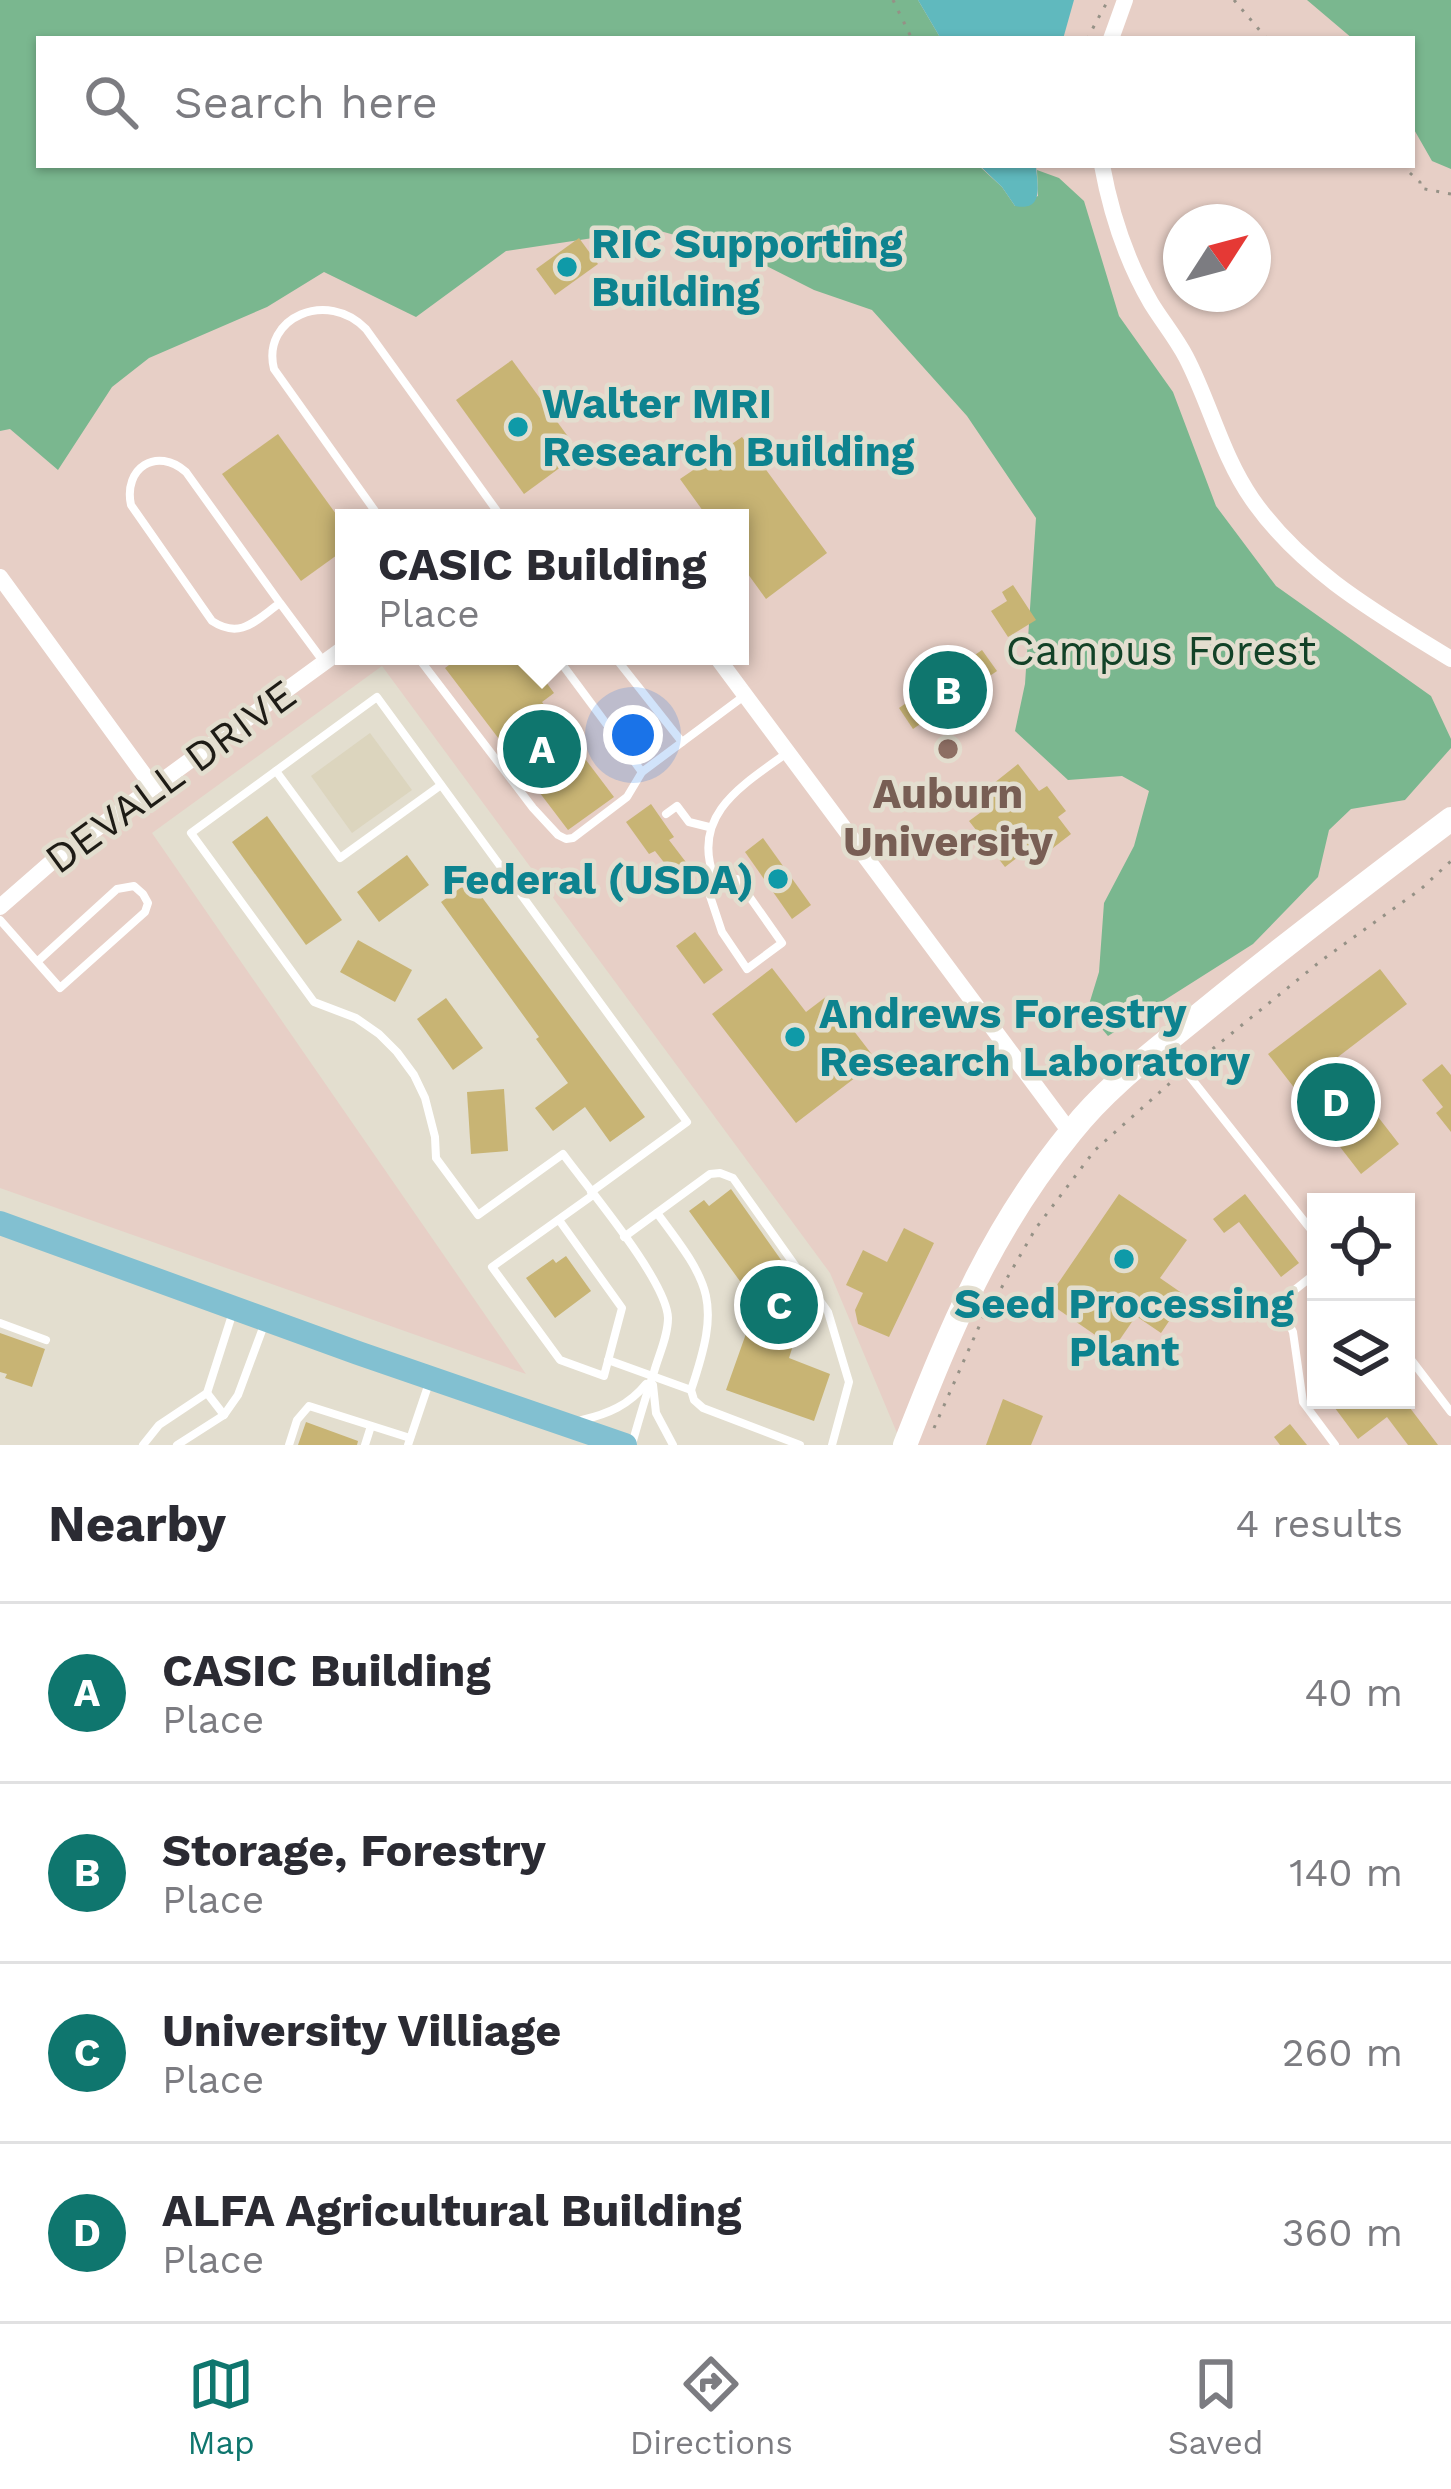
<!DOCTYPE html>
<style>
:root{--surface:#fff;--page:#f7f7f7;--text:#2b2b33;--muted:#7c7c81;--line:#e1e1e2;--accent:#0f766e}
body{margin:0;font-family:"Work Sans",sans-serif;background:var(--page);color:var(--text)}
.controls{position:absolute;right:36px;bottom:36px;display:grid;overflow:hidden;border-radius:0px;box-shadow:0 3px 9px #0004}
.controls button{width:108px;height:108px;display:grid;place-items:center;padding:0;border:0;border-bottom:3px solid var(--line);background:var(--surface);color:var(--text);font:60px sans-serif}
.compass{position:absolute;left:1163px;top:204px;width:108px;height:108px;border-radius:50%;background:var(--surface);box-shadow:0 3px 9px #0004;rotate:54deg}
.you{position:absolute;left:633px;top:735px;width:42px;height:42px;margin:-30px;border:9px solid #fff;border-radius:50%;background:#1a73e8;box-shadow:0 0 0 18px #1a73e833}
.badge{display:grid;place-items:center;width:78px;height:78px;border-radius:50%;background:var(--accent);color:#fff;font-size:39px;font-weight:700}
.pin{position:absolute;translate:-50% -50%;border:6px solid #fff;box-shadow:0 3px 12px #0006}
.popup{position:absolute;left:335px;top:509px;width:414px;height:156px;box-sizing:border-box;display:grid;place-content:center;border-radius:0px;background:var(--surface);filter:drop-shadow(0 3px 9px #0005);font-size:39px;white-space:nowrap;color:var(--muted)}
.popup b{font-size:45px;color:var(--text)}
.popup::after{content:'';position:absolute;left:50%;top:100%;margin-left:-24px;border:24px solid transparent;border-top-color:var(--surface)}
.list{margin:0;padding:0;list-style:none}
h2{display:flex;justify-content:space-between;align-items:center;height:156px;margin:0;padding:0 48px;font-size:51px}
h2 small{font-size:39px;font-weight:400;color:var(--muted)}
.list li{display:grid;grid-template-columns:78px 1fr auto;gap:36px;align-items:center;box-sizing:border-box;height:180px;padding:0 48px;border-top:3px solid var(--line)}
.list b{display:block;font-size:45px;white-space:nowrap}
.list p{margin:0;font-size:39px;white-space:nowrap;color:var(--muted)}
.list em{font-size:39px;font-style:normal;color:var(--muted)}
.icon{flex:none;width:66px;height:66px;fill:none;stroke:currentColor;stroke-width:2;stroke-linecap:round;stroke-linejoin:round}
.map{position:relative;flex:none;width:1451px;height:1445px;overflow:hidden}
.search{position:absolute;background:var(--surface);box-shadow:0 3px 9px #0004;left:36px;right:36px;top:36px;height:132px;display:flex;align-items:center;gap:30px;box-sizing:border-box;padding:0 42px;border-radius:0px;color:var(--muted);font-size:45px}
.sheet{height:876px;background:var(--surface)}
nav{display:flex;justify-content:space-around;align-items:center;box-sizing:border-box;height:168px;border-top:3px solid var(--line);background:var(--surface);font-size:33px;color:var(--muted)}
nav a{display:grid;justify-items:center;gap:6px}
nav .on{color:var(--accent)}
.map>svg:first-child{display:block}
.built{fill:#dcd5be}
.education{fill:#e7cfc6;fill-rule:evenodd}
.forest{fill:#7ab78f}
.water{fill:#60b9be}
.building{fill:#c8b474}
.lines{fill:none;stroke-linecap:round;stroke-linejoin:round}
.path{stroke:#959186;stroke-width:3;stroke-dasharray:3 9;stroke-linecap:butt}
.lane{stroke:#fff;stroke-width:8}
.street{stroke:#fff;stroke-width:16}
.secondary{stroke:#fff;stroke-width:24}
.primary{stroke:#82c0d1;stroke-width:24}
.culture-dot{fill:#0f9aa8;stroke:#e3decf;stroke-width:4.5}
.education-dot{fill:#8d6e63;stroke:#e3decf;stroke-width:4.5}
.labels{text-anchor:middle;stroke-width:9;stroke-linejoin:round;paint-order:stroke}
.culture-label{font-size:42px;font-weight:bold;fill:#0d838f;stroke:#e3decf;text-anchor:start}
.park-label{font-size:42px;fill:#124227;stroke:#e3decf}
.street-label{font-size:42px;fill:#1e1c16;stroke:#e3decf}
.education-label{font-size:42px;font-weight:bold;fill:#785e54;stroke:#e3decf}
</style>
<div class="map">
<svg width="1451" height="1445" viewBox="0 0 1451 1445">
<rect width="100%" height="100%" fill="#e3decf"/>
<polygon class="built" points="370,733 412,790 352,833 311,776"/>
<path class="education" d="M0 0H1451V1445H902L830 1273 382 666 152 833 526 1374 0 1188ZM39 39H1412V165H39ZM1181 222H1253V294H1181ZM344 518H740V656H344ZM1316 1202H1406V1400H1316Z"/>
<g class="forest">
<polygon points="0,0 918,0 941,39 39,39 39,165 978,165 1002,187 1015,206 1038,196 1037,170 1059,178 1084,201 1119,316 1173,392 1216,506 1276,586 1431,696 1451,739 1451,748 1405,800 1351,809 1329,830 1318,877 1253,944 1108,1036 1087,1011 1099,972 1104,903 1134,846 1149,791 1122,776 1068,780 1015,731 1025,684 1036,518 967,416 872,310 814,290 743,254 653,229 506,251 416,317 324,272 267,307 149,358 112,387 58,470 10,429 0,431"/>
<polygon points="1307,0 1451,0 1451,169 1432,161 1412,126 1412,39 1353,39"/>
</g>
<g class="water">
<polygon points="918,0 1074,0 1063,39 941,39"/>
<path d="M979 165H1036C1037 185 1045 212 1015 206L1002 187Z"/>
</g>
<g class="building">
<polygon points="579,238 598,264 555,295 536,269"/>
<polygon points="512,360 580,453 524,494 456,400"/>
<polygon points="278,434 344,525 344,550 301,581 222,474"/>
<polygon points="742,437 827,553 766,599 740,563 740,518 708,518 680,479"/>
<polygon points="1013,585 1036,620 1008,637 991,611 1007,601 1002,592"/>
<polygon points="982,650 997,671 913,729 899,708"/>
<polygon points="461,656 527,656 554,693 542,702 614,797 568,830 445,668"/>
<polygon points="1018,764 1039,791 1047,786 1066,811 1058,817 1071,834 1031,865 1022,854 1005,867 969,821 988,807 979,795"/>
<polygon points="651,804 674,837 669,840 695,874 681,884 655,851 649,854 626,822"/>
<polygon points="267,816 342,920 306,945 232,842"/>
<polygon points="763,838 811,905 792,919 745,852"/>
<polygon points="407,855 429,885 379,922 357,892"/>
<polygon points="470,881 645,1117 610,1142 585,1107 553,1131 535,1108 568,1083 536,1039 539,1037 441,902"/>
<polygon points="695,932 723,970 704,984 676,946"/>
<polygon points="358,940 412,970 395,1002 340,972"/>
<polygon points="772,968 806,1012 827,996 877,1061 796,1123 712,1014"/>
<polygon points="1380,969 1407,1004 1334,1060 1399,1144 1361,1174 1268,1054"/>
<polygon points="446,998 483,1048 453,1070 417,1019"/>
<polygon points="1442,1064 1451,1075 1451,1132 1436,1113 1443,1107 1422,1080"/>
<polygon points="504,1089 508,1151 471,1154 467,1092"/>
<polygon points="731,1189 808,1298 789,1358 830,1374 814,1421 726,1390 753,1314 750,1295 689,1211 704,1200 709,1206"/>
<polygon points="1119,1194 1187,1240 1160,1278 1186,1296 1161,1333 1136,1316 1114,1348 1046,1301"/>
<polygon points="1245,1194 1299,1263 1281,1277 1239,1222 1224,1233 1213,1219"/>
<polygon points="904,1228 934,1243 889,1337 858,1324 855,1310 863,1293 846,1285 863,1250 887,1262"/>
<polygon points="566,1256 591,1291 555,1318 526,1278 553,1259 556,1263"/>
<polygon points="0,1333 45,1349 32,1387 5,1378 7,1374 0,1372"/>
<polygon points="1003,1399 1043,1416 1031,1445 986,1445"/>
<polygon points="1329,1400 1404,1400 1438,1445 1408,1445 1387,1417 1358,1439"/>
<polygon points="306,1422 358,1441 357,1445 298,1445"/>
<polygon points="1290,1424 1307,1445 1280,1445 1274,1437"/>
</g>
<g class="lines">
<g class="path">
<polyline points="893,0 912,39"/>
<polyline points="1234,0 1267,39"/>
<polyline points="1087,39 1106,4"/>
<polyline points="1401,165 1420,182 1420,188 1451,194"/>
<polyline points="1194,1064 1322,960 1421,889 1451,861"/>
<polyline points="934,1428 989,1304 999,1292 1036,1228 1095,1150 1178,1076"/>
</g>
<g class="lane">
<path d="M380 518 274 369C261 317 328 289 366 329L502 518"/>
<path d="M280 603 186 472C157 446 123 468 131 505L212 621C241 640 256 620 280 603L323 661"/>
<polyline points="417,656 533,808 558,835 566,839 573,838 627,797 642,772 744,696"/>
<polyline points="556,656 642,772"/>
<polyline points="614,656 682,742"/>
<polyline points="276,771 340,858 441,785"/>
<polyline points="666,814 677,806 689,822 709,827"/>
<path d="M714 877 737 879 782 943 747 969 722 932 708 890 714 877C691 815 741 786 787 753"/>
<polyline points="0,920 60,988 145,912 148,903 143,894 134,886 117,889 38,961"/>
<polyline points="1168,1049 1316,1236"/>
<path d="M591 1192 687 1122 377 697 191 833 314 1002 356 1018 379 1034 397 1052 414 1075 425 1098 435 1137 436 1158 478 1215 563 1154C587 1187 667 1281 668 1318 668 1336 659 1354 654 1372 646 1395 639 1420 632 1444"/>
<polyline points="559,1220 622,1308 604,1376 560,1360 492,1267 593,1195"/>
<polyline points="624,1237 710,1174 720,1173 733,1178 828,1312 849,1382 832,1445"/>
<polyline points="1316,1273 1287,1296 1284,1314 1293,1332 1303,1402 1335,1445"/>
<polyline points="0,1323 46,1340"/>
<polyline points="1406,1353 1451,1412"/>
<path d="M608 1360 691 1390C721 1301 712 1286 657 1213"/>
<polyline points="653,1385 656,1413 673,1445"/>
<polyline points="691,1390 694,1400 703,1408 800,1445"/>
<polyline points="207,1393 224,1415"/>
<path d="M582 1420C608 1414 629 1405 646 1384"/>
<polyline points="143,1445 159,1425 207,1393 232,1315"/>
<polyline points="177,1445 224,1415 238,1395 264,1325"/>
<polyline points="289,1445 297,1420 309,1406 410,1438"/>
<polyline points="365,1445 371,1426"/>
<polyline points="408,1445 430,1380"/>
</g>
<g class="street">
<polyline points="1111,39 1125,0"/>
<path d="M1102 165C1111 214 1126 260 1151 303 1162 321 1176 338 1186 357 1210 403 1222 456 1252 499 1302 571 1378 614 1451 659"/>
<polyline points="0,577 153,787"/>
<polyline points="716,656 1070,1132"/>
<polyline points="0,907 55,859 344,648"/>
</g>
<path class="secondary" d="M905 1445C951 1328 990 1231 1071 1132 1107 1086 1154 1052 1199 1015 1281 948 1366 883 1451 819"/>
<polyline class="primary" points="0,1223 358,1353 625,1445"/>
</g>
<g class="culture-dot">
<circle cx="567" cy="267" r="12"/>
<circle cx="518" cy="427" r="12"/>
<circle cx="778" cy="879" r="12"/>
<circle cx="795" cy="1037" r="12"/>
<circle cx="1124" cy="1259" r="12"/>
</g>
<circle class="education-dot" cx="948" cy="749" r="12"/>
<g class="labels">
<g class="culture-label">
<text x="591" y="258">RIC Supporting<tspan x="591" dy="48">Building</tspan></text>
<text x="542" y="418">Walter MRI<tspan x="542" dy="48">Research Building</tspan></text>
<text x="754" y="894" text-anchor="end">Federal (USDA)</text>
<text x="819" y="1028">Andrews Forestry<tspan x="819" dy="48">Research Laboratory</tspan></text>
<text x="1124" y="1318" text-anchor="middle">Seed Processing<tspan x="1124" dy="48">Plant</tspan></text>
</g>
<g class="park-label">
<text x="1161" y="665">Campus Forest</text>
</g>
<g class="street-label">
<text transform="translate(170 776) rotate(-36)" y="15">DEVALL DRIVE</text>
</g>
<g class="education-label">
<text x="948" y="808">Auburn<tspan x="948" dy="48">University</tspan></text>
</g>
</g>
</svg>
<div class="controls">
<button><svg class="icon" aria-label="locate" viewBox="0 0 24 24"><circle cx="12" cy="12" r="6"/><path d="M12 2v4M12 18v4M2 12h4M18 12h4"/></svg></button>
<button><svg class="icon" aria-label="layers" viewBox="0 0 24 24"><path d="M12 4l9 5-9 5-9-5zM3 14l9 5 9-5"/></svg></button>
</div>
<svg class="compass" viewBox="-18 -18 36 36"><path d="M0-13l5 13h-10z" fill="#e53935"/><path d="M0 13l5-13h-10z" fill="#7c7c81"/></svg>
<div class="you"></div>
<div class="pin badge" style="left:542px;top:749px">A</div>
<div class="popup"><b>CASIC Building</b>Place</div>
<div class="pin badge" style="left:948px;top:690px">B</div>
<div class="pin badge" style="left:779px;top:1305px">C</div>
<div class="pin badge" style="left:1336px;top:1102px">D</div>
<div class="search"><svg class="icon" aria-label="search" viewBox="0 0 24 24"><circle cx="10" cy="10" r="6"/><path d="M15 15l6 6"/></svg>Search here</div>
</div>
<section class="sheet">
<h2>Nearby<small>4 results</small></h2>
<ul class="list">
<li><span class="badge">A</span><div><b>CASIC Building</b><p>Place</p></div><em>40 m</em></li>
<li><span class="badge">B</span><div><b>Storage, Forestry</b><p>Place</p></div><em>140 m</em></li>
<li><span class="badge">C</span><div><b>University Villiage</b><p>Place</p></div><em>260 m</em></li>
<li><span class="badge">D</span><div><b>ALFA Agricultural Building</b><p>Place</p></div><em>360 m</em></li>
</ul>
</section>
<nav>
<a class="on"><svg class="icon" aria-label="map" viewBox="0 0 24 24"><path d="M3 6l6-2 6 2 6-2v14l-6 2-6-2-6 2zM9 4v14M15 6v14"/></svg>Map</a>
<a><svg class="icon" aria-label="directions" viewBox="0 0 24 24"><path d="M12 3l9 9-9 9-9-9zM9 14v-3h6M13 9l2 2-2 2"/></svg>Directions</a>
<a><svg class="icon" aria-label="saved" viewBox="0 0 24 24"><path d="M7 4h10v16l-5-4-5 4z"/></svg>Saved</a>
</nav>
